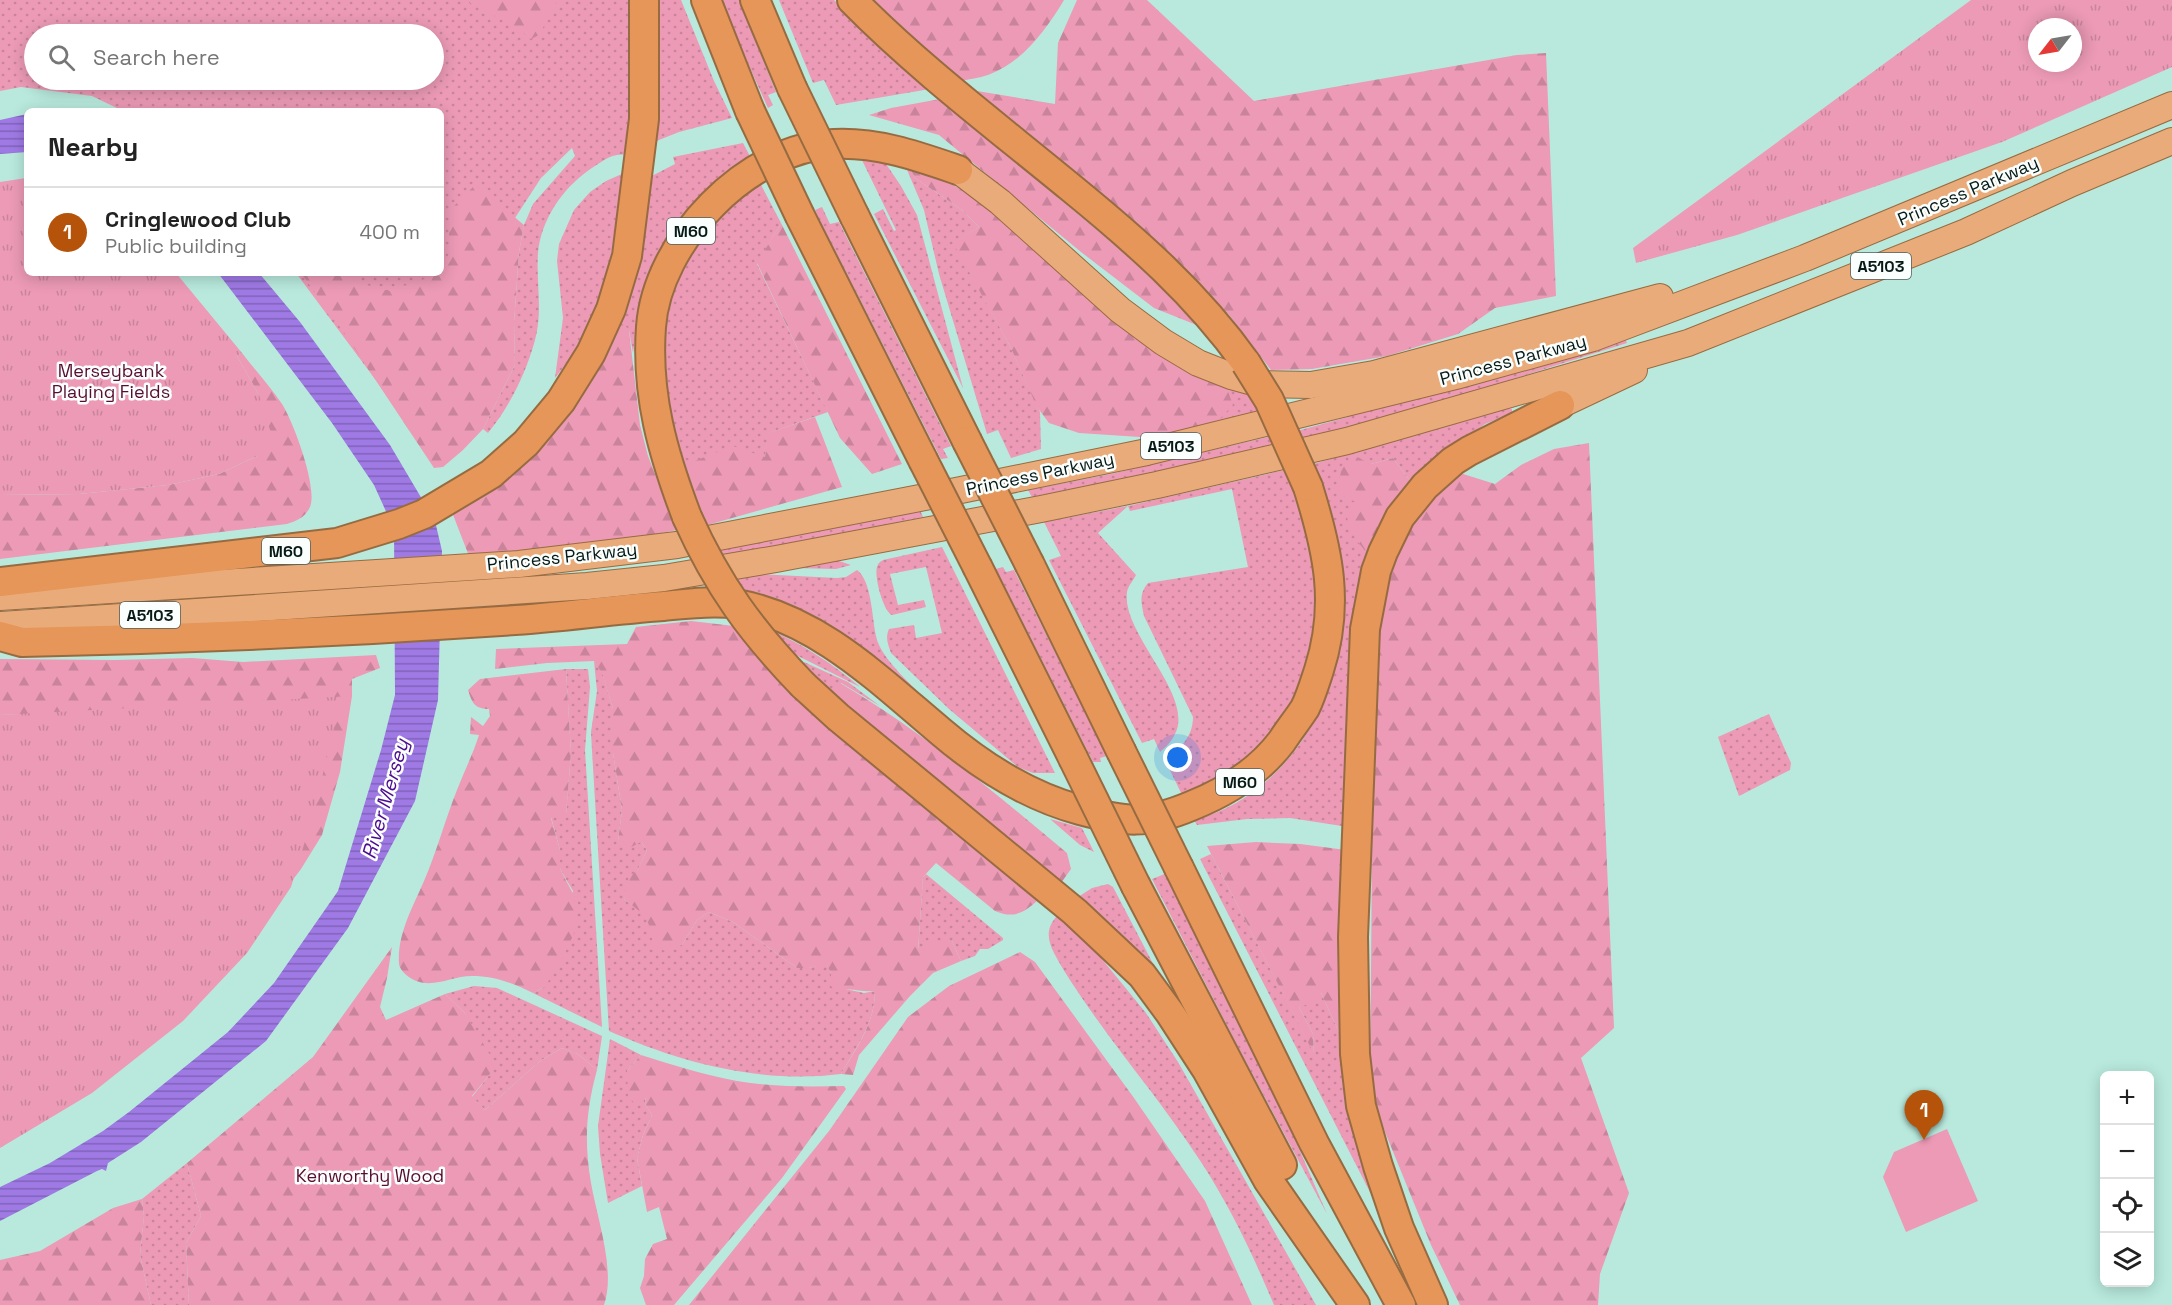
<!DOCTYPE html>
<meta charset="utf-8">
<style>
:root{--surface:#fff;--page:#f2f2f2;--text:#222;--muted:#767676;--line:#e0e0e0;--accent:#b45309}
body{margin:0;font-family:"Space Grotesk",sans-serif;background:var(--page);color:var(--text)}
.controls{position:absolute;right:18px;bottom:18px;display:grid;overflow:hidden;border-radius:9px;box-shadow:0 3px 15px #0003}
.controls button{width:54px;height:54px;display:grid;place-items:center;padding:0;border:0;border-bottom:2px solid var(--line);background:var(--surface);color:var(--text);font:30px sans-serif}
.compass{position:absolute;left:2028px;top:18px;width:54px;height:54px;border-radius:50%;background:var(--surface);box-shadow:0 3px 15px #0003;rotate:239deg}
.you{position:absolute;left:1178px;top:758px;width:21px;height:21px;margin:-15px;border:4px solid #fff;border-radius:50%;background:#1a73e8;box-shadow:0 0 0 9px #1a73e833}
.badge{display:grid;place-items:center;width:39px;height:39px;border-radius:50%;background:var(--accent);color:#fff;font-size:20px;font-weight:700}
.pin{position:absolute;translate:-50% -50px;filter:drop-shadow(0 2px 3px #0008)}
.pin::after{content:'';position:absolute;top:32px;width:21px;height:18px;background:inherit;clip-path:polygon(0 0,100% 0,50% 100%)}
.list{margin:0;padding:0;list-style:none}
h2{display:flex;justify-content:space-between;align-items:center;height:78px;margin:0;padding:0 24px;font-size:26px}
h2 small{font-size:20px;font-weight:400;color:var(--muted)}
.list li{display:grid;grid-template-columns:39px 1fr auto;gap:18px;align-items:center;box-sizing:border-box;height:90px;padding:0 24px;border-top:2px solid var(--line)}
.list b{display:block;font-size:22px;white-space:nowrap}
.list p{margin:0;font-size:20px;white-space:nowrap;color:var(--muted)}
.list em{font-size:20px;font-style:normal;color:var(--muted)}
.icon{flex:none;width:33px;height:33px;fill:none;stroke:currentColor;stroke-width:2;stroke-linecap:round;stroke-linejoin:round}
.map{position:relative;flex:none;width:2172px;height:1305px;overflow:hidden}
.search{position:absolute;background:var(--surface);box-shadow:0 3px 15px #0003;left:24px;top:24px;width:420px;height:66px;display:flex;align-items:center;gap:15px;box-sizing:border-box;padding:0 21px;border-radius:33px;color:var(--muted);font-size:22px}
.panel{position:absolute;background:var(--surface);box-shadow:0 3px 15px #0003;left:24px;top:108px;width:420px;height:168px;border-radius:9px}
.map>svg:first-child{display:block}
.grass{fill:url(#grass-dots);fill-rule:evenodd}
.forest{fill:url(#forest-firs)}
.park{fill:url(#park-tufts);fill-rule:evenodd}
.garden{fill:#ec9ab6}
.water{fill:url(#water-rules)}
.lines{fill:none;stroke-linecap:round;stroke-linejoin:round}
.trunk-casing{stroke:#976b41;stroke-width:28}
.motorway-casing{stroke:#976b41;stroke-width:32}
.trunk{stroke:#eaab7a;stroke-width:26}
.motorway{stroke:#e59658;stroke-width:28}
.motorway-bridge-casing{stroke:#976b41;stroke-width:32;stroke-linecap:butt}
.motorway-bridge{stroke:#e59658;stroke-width:28}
.labels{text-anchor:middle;stroke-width:5;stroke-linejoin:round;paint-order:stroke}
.shield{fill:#fafffe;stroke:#505f5c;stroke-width:1.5}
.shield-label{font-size:16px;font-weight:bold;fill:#071a16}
.street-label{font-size:18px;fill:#071a16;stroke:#fafffe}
.park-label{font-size:18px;fill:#590d31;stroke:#fafffe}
.water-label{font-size:20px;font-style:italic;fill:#4d0b90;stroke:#fafffe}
</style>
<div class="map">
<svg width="2172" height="1305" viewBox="0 0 2172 1305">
<defs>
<pattern id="grass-dots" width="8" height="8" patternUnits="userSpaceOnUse" patternTransform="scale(1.5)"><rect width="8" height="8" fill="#ec9ab6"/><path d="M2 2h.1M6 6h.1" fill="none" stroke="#c9849c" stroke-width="1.8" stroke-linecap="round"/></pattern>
<pattern id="forest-firs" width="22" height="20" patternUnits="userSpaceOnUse" patternTransform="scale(1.5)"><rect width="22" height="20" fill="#ec9ab6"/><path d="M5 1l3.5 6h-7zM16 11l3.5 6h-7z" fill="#c9849c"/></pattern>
<pattern id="park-tufts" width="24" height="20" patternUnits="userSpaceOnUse" patternTransform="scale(1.5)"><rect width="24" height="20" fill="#ec9ab6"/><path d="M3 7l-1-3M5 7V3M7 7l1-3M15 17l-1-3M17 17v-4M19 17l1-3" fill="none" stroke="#c9849c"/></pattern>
<pattern id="water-rules" width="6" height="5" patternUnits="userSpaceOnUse" patternTransform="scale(1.5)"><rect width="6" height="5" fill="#9f7ae5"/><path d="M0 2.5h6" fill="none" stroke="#8063b9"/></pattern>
</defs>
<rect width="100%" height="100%" fill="#b8e9dc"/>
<g class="grass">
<path d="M0 0H634L632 79 626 155C612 152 600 163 589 170 562 189 541 220 538 253 536 283 543 311 535 340 526 373 510 406 488 433L483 429 515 365 514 323 519 252 524 225 533 204 575 156 572 148 541 178 513 221 413 430 296 273H441V111H123L92 96 21 87 0 91ZM34 34H434V80H34Z"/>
<polygon points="654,0 681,0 714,81 732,118 679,132 649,144"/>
<polygon points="722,0 739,0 776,92 768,95 773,105 768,108 736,37"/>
<polygon points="779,0 834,0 930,89 836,105 824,80 813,83"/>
<polygon points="743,143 752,160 656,260 643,289 633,353 629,330 591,364 646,179 675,164 673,157"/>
<polygon points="860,156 881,160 886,164 901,186 917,215 963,388 874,214 883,209 894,231 896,230"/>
<polygon points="907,163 915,178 962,210 979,227 954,243 1010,346 1040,412 1041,449 1011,458 998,430 987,434 939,274 924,210 905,165"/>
<path d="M624 173C615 246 604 320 555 378L563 318 557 261 559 244 574 210 590 192 606 181Z"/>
<polygon points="759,181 781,223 757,264 828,412 769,433 765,457 679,467 662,403 664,304 703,231"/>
<polygon points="822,207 830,224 839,222 951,446 943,449 948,458 941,459 820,221 815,210"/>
<polygon points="1624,336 1627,343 1469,393 1301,440 1297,431 1348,417 1347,412"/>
<polygon points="1226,386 1247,388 1262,415 1215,424"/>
<path d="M1508 408 1512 409V413L1485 424 1452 448 1411 482 1393 458 1371 464 1356 502 1369 555 1350 661 1342 826 1290 818 1247 819 1197 825 1194 820C1282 797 1338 708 1342 620 1342 613 1344 605 1343 598 1342 584 1337 570 1334 557 1327 526 1320 495 1313 464Z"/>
<polygon points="1272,436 1276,444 1158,471 1032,497 1028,490 1111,474"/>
<path d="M1289 469 1303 507 1319 600 1313 665 1270 744 1185 801 1166 762C1179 748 1193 738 1193 717L1144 616C1141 602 1139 594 1148 583L1248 567 1232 489 1130 511 1128 506 1098 533 1136 575C1133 581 1128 586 1127 592 1121 634 1195 695 1175 734 1172 741 1166 747 1160 752L1154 739 1142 743 1049 560 1061 556 1044 522 1128 506Z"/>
<polygon points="920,510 923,517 814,540 718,556 713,547 835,528"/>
<path d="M942 547 1055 773H1033L1018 767 949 709 891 653C888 644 885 638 889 629L914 625 916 638 942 633 926 567 890 574 898 605 924 600 926 607 892 615C883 611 874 576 877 567 879 562 880 562 883 560Z"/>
<polygon points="836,560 851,565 836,569 793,568"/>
<polygon points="1003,567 1006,572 1014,570 1107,756 1100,758 1101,762 1093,762 996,569"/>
<path d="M857 570C872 581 872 619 876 636 880 661 929 701 948 720L748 602 732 577 757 574 837 578 846 577Z"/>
<path d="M768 629C802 644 832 663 860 687L786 650Z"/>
<path d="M594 661 602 672 613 709V753L622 810 618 841 641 842 647 850 624 899 642 912 651 924 682 945 697 920 709 912 733 922 797 968H809L826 963 831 973V986L864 993 875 991C875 1023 857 1046 841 1074 762 1084 681 1063 609 1031L592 751 591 732 597 691Z"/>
<polygon points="804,662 848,682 880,706 841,683 832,697 801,668"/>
<polygon points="566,669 588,669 590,687 585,750 602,1027 533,993 544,987 573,891 560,869 560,850 551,817 566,814 571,753"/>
<polygon points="1769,714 1791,763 1790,770 1739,796 1718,737"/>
<polygon points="1050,819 1082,828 1094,852 1080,845"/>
<polygon points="1211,854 1314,1053 1313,1034 1299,1007 1321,993 1345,1045 1381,1196 1374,1200 1200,859"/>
<polygon points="1167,873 1258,1053 1327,1214 1239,1049 1152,879"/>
<polygon points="926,874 1003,938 1003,940 988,949 980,949 975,956 961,961 952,941 918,951 923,877"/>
<polygon points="1108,884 1113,887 1160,977 1075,899 1092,888"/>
<path d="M1057 916 1088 942 1146 1013 1178 1062 1316 1305H1274C1253 1255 1229 1204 1199 1159 1166 1108 1126 1061 1091 1011 1078 992 1065 974 1054 953 1047 939 1046 928 1057 916Z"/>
<polygon points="474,986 497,988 602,1036 597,1070 578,1054 562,1048 540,1061 485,1110 472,1097 490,1074 465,1013 445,994"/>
<polygon points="610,1039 641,1055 627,1071 646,1096 645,1104 652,1115 643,1135 637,1158 642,1186 608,1203 600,1154 598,1126"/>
<polygon points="187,1163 201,1216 186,1243 189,1305 151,1305 140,1255 144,1216 142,1199"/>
</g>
<g class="forest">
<polygon points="464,0 558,0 539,35 531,39 516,27"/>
<path d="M871 0H1064C1046 30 1022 63 988 75 979 78 969 79 960 81Z"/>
<polygon points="1077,0 1147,0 1254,101 1517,55 1546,53 1556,296 1495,308 1458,334 1387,356 1312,369 1271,370 1229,315 1132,221 977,91 1055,104 1058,43"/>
<polygon points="940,99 1169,290 1199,326 1154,308 1081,252 939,135 869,115 891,108"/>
<polygon points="907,163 957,187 988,207 1226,386 1233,405 1215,424 1155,438 1079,433 1049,423 1037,407 1010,346 953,243 979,227 962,210 915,178"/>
<path d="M479 181C495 195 507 212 524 225L519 252 514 323 515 365 483 429 463 450 443 467 434 468 345 334 301 273H343L367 285 389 291 433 276 435 273H441V265L449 254V211Z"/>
<polygon points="781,223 902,464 872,474 840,438 757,263"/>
<polygon points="622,322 629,330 640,425 648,456 677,530 586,548 469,556 450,507 591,364"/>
<path d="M242 353C255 370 270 386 282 404 293 421 320 492 309 509 304 518 296 521 287 524L0 559V495L79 494 168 485 219 474 257 456 259 395 237 356Z"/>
<polygon points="815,417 842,487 704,526 679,467 733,446 765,457 768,433"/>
<path d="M1589 443 1614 1028 1581 1058 1629 1193 1600 1274 1598 1305H1460L1431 1245 1370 1095 1374 610C1389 571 1402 529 1432 497 1440 489 1451 481 1460 473L1495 484 1521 465 1554 449Z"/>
<path d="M1357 457 1371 464 1393 458 1411 482C1391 508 1380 523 1369 555L1356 540 1347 518 1356 502 1337 494 1342 465Z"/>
<path d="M691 621 734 626 766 667 803 703 1038 900C1024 913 1013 919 995 911L936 863 923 877 918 950 929 943 952 941 961 961 933 973 910 996 859 1055 853 1075 841 1074C857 1047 875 1023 875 991 859 993 852 986 837 992L831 986V973L826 964 809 968H797L733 922 709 912 697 920 682 945 665 951 653 946C650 918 646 916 624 899L629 876 637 871 647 850 641 842 629 848 618 841 622 810 613 753V709L602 673 594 661 547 663 495 669 496 649 627 644 636 627Z"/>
<polygon points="376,655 380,668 352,679 352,696 340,772 322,835 301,869 244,944 60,713 0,715 0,659 115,660 192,658 243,662"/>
<path d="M566 669 571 753 566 815 551 818 560 850V869L578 903 576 929 558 968 544 987 533 993C513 983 494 976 472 976 452 976 433 989 414 980 408 977 400 971 399 964 397 934 413 907 424 881 437 851 445 820 457 790 464 772 473 754 479 735L470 734 471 717 483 726 490 716 489 709C475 709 472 703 468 690L480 679Z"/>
<path d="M840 683C922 731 995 793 1067 853L1071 869 1061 883 832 697Z"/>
<polygon points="1256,842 1300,844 1346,850 1345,1045 1321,993 1313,1003 1299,1007 1313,1034 1314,1054 1207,846"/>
<path d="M392 947 387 978 380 1007 386 1020 445 994 465 1013 493 1060 490 1074 472 1096 485 1110 540 1061 562 1048 578 1054 597 1070C586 1110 584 1142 591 1183 597 1218 616 1271 604 1305H189L186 1243 201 1216 187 1163 313 1057Z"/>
<polygon points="1020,952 1035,962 1134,1098 1205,1201 1252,1305 689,1305 829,1131 908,1017 949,986"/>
<path d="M641 1055C673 1065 704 1075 737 1081 772 1087 808 1087 844 1086L846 1089 782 1178 674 1305H646L640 1288 644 1276 645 1259 653 1244 667 1239 659 1207 647 1212 637 1158 643 1135 652 1115 645 1104 646 1097 635 1104 628 1096 627 1071Z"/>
<polygon points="142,1199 144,1216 140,1255 151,1305 0,1305 0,1260 40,1251 113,1208"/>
</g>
<g class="park">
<path d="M1971 0H2172V67L2002 142 1737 235 1636 263 1633 248ZM2037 27H2073V63H2037Z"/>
<polygon points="26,178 27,273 176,273 242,353 237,356 259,395 271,433 257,456 219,474 168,485 79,494 0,495 0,182"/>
<polygon points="352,696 340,703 313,815 291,887 247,953 183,1021 92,1093 0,1148 0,715"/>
</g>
<polygon class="garden" points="1947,1129 1978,1201 1906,1232 1883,1177 1894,1152"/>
<g class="water">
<polygon points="27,114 27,152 0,154 0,120"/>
<polygon points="218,273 259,273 300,322 390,445 435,521 442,551 438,700 415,801 348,928 266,1041 141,1142 108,1163 106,1171 102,1169 97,1171 0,1221 0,1187 50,1163 103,1131 129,1112 228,1032 274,983 338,891 381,750 395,695 394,529 374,485 332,423"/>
</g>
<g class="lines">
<g class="trunk-casing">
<g id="trunk">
<polyline points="958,170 1000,202 1120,310 1163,342 1198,363 1231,376 1260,384 1311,385 1374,374 1660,297"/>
<polyline points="1560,405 1634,370"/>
<polyline points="0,597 519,564 677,545 956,491 1147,452 1456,376 1593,338 1805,258 2172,105"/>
<polyline points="0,625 587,586 664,578 776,559 1041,509 1157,485 1347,441 1688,343 1966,232 2072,183 2172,141"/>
</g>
</g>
<g class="motorway-casing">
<g id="motorway">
<polyline points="706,0 750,111"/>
<polyline points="755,0 792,88"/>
<path d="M852 0C919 68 996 126 1070 187 1135 240 1197 294 1246 363"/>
<polyline points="800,216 923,460"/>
<polyline points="855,217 967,441"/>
<path d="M687 517C663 454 646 395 651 327 657 241 748 147 834 144 878 142 917 156 958 170"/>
<polyline points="1030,565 1121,751"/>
<polyline points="978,568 1073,758"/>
<polyline points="0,582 337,543 399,524 424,514 491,474 526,443 561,401 591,353 611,309 627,256 644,119 644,0"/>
<path d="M0 636 22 642C182 639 341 632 501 621 555 618 608 610 663 606 684 604 714 600 736 604 817 618 879 680 940 731 981 766 1028 796 1080 810 1125 822 1146 825 1191 806 1226 792 1258 773 1282 741 1289 730 1298 719 1305 708 1311 696 1315 682 1319 670 1340 604 1328 551 1308 487"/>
<polyline points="803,685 838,717 1075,912 1142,975 1170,1013 1207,1070 1268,1180 1355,1305"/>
<polyline points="1179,868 1314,1143 1401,1305"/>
<polyline points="1136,886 1282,1165"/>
<polyline points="1433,1305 1399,1228 1378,1166 1361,1106 1355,1054 1353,937 1365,629 1376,571 1383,552 1400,517 1425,486 1453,461 1469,451 1560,405"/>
</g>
</g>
<use href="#trunk" class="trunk"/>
<use href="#motorway" class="motorway"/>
<g class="motorway-bridge-casing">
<g id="motorway-bridge">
<polyline points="792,88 855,217"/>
<polyline points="750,111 800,216"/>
<polyline points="1246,363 1269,400 1308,487"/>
<polyline points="967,441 1030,565"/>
<polyline points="923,460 978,568"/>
<path d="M687 517C718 586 751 631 803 685"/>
<polyline points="1121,751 1179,868"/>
<polyline points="1073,758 1136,886"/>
</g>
</g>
<use href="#motorway-bridge" class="motorway-bridge"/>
</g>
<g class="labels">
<g class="shield">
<rect x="667" y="218" width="48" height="26" rx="4.5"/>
<rect x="1851" y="253" width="60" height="26" rx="4.5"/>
<rect x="1141" y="433" width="60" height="26" rx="4.5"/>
<rect x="262" y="538" width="48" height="26" rx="4.5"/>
<rect x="120" y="602" width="60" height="26" rx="4.5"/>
<rect x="1216" y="769" width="48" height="26" rx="4.5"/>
</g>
<g class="shield-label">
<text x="691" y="237">M60</text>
<text x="1881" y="272">A5103</text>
<text x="1171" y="452">A5103</text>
<text x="286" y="557">M60</text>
<text x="150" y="621">A5103</text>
<text x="1240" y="788">M60</text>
</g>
<g class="street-label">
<text transform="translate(1968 191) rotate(-23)" y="6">Princess Parkway</text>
<text transform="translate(1513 360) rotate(-15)" y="6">Princess Parkway</text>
<text transform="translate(1040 474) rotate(-12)" y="6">Princess Parkway</text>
<text transform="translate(562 557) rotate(-6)" y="6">Princess Parkway</text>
</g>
<g class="park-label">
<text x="111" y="377">Merseybank<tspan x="111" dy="21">Playing Fields</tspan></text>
<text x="370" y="1182">Kenworthy Wood</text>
</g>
<g class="water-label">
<text transform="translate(385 799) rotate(-74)" y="7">River Mersey</text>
</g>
</g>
</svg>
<div class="controls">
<button>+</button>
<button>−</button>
<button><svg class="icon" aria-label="locate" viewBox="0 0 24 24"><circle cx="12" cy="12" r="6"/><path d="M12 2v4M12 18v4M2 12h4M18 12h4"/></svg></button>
<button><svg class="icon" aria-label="layers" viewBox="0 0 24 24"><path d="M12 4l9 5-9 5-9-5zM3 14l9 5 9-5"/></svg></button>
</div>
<svg class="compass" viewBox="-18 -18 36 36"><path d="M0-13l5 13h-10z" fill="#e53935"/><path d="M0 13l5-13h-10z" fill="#767676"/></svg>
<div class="you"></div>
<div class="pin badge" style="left:1924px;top:1140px">1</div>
<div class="search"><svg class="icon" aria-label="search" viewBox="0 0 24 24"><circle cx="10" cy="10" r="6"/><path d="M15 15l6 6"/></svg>Search here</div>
<section class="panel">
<h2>Nearby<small></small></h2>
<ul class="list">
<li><span class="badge">1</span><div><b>Cringlewood Club</b><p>Public building</p></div><em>400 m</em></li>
</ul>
</section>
</div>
